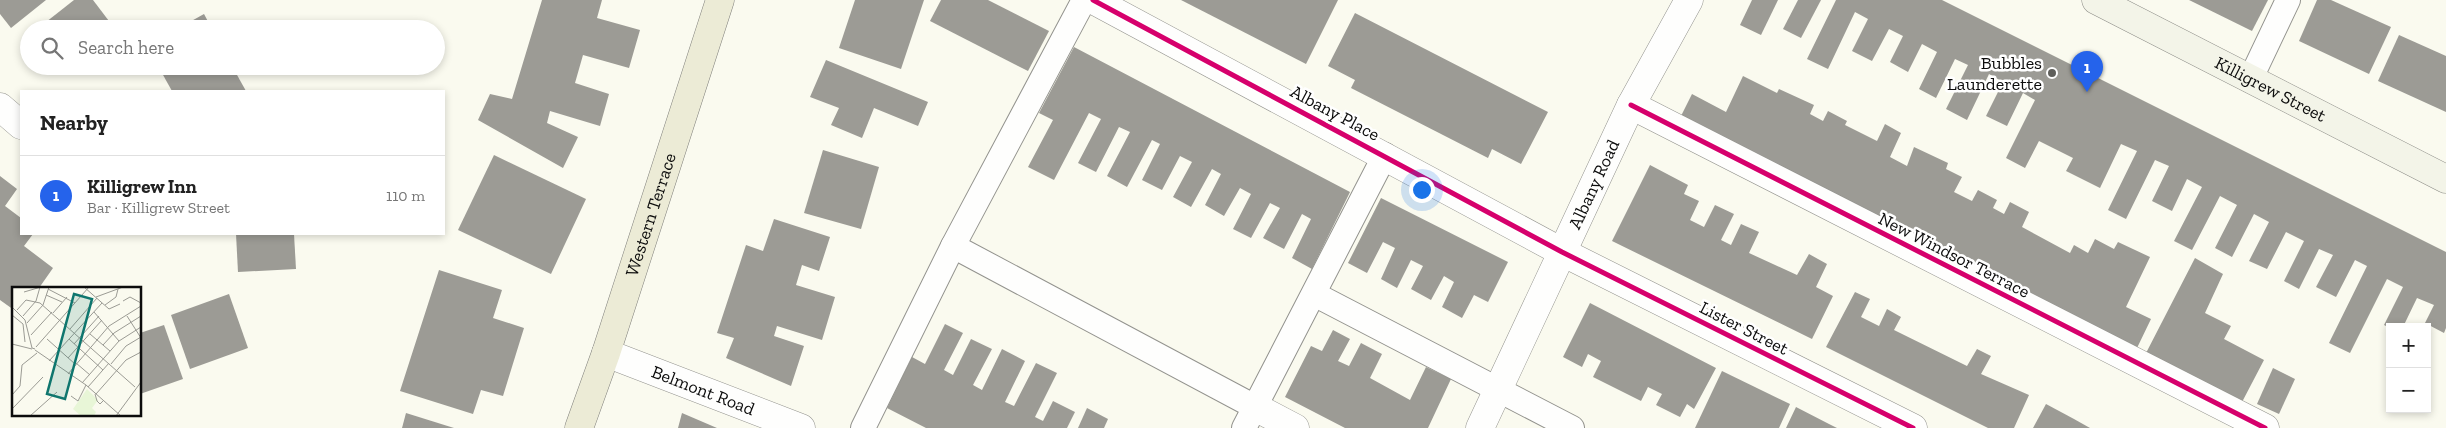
<!DOCTYPE html>
<meta charset="utf-8">
<style>
:root{--surface:#fff;--page:#f6f6f6;--text:#222;--muted:#767676;--line:#e0e0e0;--accent:#2563eb}
body{margin:0;font-family:"Zilla Slab",serif;background:var(--page);color:var(--text)}
.controls{position:absolute;right:15px;bottom:15px;display:grid;overflow:hidden;border-radius:0px;box-shadow:0 2px 8px #0003}
.controls button{width:45px;height:45px;display:grid;place-items:center;padding:0;border:0;border-bottom:1px solid var(--line);background:var(--surface);color:var(--text);font:25px sans-serif}
.you{position:absolute;left:1421px;top:189px;width:18px;height:18px;margin:-12px;border:4px solid #fff;border-radius:50%;background:#1a73e8;box-shadow:0 0 0 8px #1a73e833}
.badge{display:grid;place-items:center;width:32px;height:32px;border-radius:50%;background:var(--accent);color:#fff;font-size:16px;font-weight:700}
.pin{position:absolute;translate:-50% -41px;filter:drop-shadow(0 1px 2px #0008)}
.pin::after{content:'';position:absolute;top:26px;width:18px;height:15px;background:inherit;clip-path:polygon(0 0,100% 0,50% 100%)}
.list{margin:0;padding:0;list-style:none}
h2{display:flex;justify-content:space-between;align-items:center;height:65px;margin:0;padding:0 20px;font-size:21px}
h2 small{font-size:16px;font-weight:400;color:var(--muted)}
.list li{display:grid;grid-template-columns:32px 1fr auto;gap:15px;align-items:center;box-sizing:border-box;height:80px;padding:0 20px;border-top:1px solid var(--line)}
.list b{display:block;font-size:19px;white-space:nowrap}
.list p{margin:0;font-size:16px;white-space:nowrap;color:var(--muted)}
.list em{font-size:16px;font-style:normal;color:var(--muted)}
.icon{flex:none;width:28px;height:28px;fill:none;stroke:currentColor;stroke-width:2;stroke-linecap:round;stroke-linejoin:round}
.map{position:relative;flex:none;width:2446px;height:428px;overflow:hidden}
.search{position:absolute;background:var(--surface);box-shadow:0 2px 8px #0003;left:20px;top:20px;width:425px;height:55px;display:flex;align-items:center;gap:12px;box-sizing:border-box;padding:0 18px;border-radius:28px;color:var(--muted);font-size:19px}
.panel{position:absolute;background:var(--surface);box-shadow:0 2px 8px #0003;left:20px;top:90px;width:425px;height:145px;border-radius:0px}
.map>svg:first-child{display:block}
.building{fill:#9c9b95}
.lines{fill:none;stroke-linecap:round;stroke-linejoin:round}
.lane-casing{stroke:#93938e;stroke-width:26}
.street-casing{stroke:#93938e;stroke-width:29}
.secondary-casing{stroke:#8a8a85;stroke-width:29}
.primary-casing{stroke:#80807c;stroke-width:29}
.lane{stroke:#fefefd;stroke-width:24}
.street{stroke:#fefefd;stroke-width:28}
.secondary{stroke:#f3f4e8;stroke-width:28}
.primary{stroke:#ecebd6;stroke-width:28}
.cycleway-casing{stroke:#fff;stroke-width:8}
.cycleway{stroke:#d6006c;stroke-width:5}
.poi-dot{fill:#5f5f5b;stroke:#fff;stroke-width:2}
.labels{text-anchor:middle;stroke-width:5;stroke-linejoin:round;paint-order:stroke}
.poi-label{font-size:18px;fill:#0c0c0c;stroke:#fff;text-anchor:end}
.street-label{font-size:18px;fill:#0c0c0c;stroke:#fff}
.inset-road{fill:none;stroke:#9b9b94;stroke-width:1}
.view{fill:#0f766e;fill-opacity:0.15;stroke:#0f766e;stroke-width:2.5}
.inset-edge{fill:none;stroke:#0c0c0c;stroke-width:2.5}
</style>
<div class="map">
<svg width="2446" height="428" viewBox="0 0 2446 428">
<rect width="100%" height="100%" fill="#fafaef"/>
<g class="building">
<polygon points="0,0 46,0 11,28 0,14"/>
<polygon points="74,0 93,0 115,29 43,29 41,26"/>
<polygon points="542,0 602,0 597,18 640,30 629,68 583,55 575,83 609,94 600,126 550,111 547,123 578,137 563,168 478,120 490,94 512,99"/>
<polygon points="855,0 924,0 901,69 839,48"/>
<polygon points="941,0 988,0 1049,31 1028,71 930,21"/>
<polygon points="1181,0 1338,0 1306,64"/>
<polygon points="1752,0 1778,0 1761,35 1740,25"/>
<polygon points="1798,0 1821,0 1801,38 1783,29"/>
<polygon points="1836,0 1942,0 2446,252 2446,328 2444,333 2425,323 2434,305 2417,298 2403,327 2390,328 2384,325 2403,287 2387,279 2350,353 2329,343 2367,266 2355,260 2336,297 2316,287 2333,255 2319,249 2299,289 2284,281 2304,241 2286,232 2267,269 2249,261 2269,222 2254,214 2232,257 2215,248 2237,205 2220,196 2192,250 2174,241 2202,187 2187,179 2172,211 2152,201 2169,166 2155,160 2126,219 2108,210 2137,151 2121,144 2100,188 2066,171 2073,158 2039,141 2025,168 2006,158 2035,100 2023,93 2007,126 1986,116 2003,82 1989,74 1967,120 1946,109 1968,65 1955,59 1936,98 1919,89 1937,52 1922,44 1908,72 1890,62 1903,36 1889,29 1872,61 1852,51 1868,19 1855,12 1828,69 1807,59"/>
<polygon points="2189,0 2268,0 2252,31"/>
<polygon points="2317,0 2331,0 2391,27 2369,74 2299,41"/>
<polygon points="1355,13 1548,112 1521,164 1492,149 1488,158 1351,88 1355,80 1328,66"/>
<polygon points="204,14 212,29 177,29"/>
<polygon points="2399,35 2446,56 2446,112 2378,81"/>
<polygon points="1074,47 1350,192 1312,269 1292,258 1311,219 1302,214 1284,249 1263,238 1280,208 1270,203 1251,238 1233,229 1251,194 1240,188 1224,216 1205,205 1221,174 1212,169 1191,207 1173,197 1192,162 1180,156 1162,190 1142,180 1160,144 1152,140 1127,187 1107,176 1130,132 1119,127 1096,172 1078,163 1101,119 1089,113 1054,180 1028,167 1053,120 1039,113"/>
<polygon points="826,60 928,102 918,126 874,108 862,138 831,125 839,108 810,97"/>
<polygon points="72,66 89,66 78,75"/>
<polygon points="158,66 232,66 246,91 172,91"/>
<polygon points="1743,76 1777,93 1779,89 1814,105 1810,114 1823,121 1828,111 1847,121 1845,125 1877,141 1885,124 1901,133 1890,157 1907,166 1914,147 1948,163 1946,169 1962,177 1954,192 1972,201 1978,190 1997,200 1993,208 2004,214 2010,202 2029,212 2022,227 2070,253 2074,245 2088,253 2095,239 2114,249 2118,242 2150,257 2126,307 2151,319 2137,348 1679,120 1692,94 1726,112"/>
<polygon points="823,150 879,167 861,229 804,213"/>
<polygon points="494,155 586,199 551,274 458,230"/>
<polygon points="1650,165 1688,185 1684,194 1699,201 1690,220 1704,227 1715,205 1734,214 1721,240 1731,245 1741,224 1759,232 1749,253 1797,275 1809,254 1827,264 1816,287 1833,296 1812,339 1612,241"/>
<polygon points="0,176 17,189 5,206 21,218 21,234 33,234 24,246 53,268 39,288 14,288 14,310 0,300"/>
<polygon points="1381,198 1508,262 1488,302 1474,295 1462,318 1442,307 1454,282 1444,276 1431,300 1411,289 1423,266 1411,260 1397,288 1381,279 1395,248 1383,242 1367,273 1348,263"/>
<polygon points="774,219 830,237 819,271 802,265 796,285 835,297 822,340 777,326 774,336 804,346 791,386 726,358 734,338 717,333 746,245 763,251"/>
<polygon points="236,234 294,234 296,269 238,272"/>
<polygon points="2195,258 2223,274 2205,313 2231,326 2224,339 2264,360 2241,404 2145,355"/>
<polygon points="439,270 502,290 493,318 524,328 503,396 481,390 473,414 400,391"/>
<polygon points="1855,292 1870,299 1861,317 1879,326 1887,309 1901,317 1894,330 1967,366 1977,349 1991,356 1981,374 2029,395 2014,428 1988,428 1826,347"/>
<polygon points="229,294 248,348 190,369 171,315"/>
<polygon points="1590,303 1716,368 1694,409 1687,404 1680,417 1656,405 1662,394 1648,387 1641,401 1593,377 1601,361 1588,354 1582,367 1563,357"/>
<polygon points="945,324 963,333 944,370 953,375 971,339 992,349 973,385 982,390 1002,349 1025,361 1005,402 1014,406 1036,363 1057,373 1035,417 1043,421 1053,401 1075,412 1067,428 926,428 887,408 912,357 925,364"/>
<polygon points="164,325 183,379 140,394 140,333"/>
<polygon points="1333,330 1350,339 1338,361 1349,366 1361,343 1382,354 1370,378 1410,400 1426,367 1451,379 1428,428 1345,428 1285,397 1311,346 1322,351"/>
<polygon points="2273,368 2295,379 2279,414 2257,404"/>
<polygon points="1722,371 1790,404 1779,428 1695,428"/>
<polygon points="2046,404 2074,419 2090,428 2033,428"/>
<polygon points="1796,407 1829,424 1837,428 1786,428"/>
<polygon points="1087,408 1108,419 1104,428 1078,428"/>
<polygon points="406,413 454,428 402,428"/>
<polygon points="682,413 717,428 678,428"/>
</g>
<g class="lines">
<g class="lane-casing">
<g id="lane">
<polyline points="2250,80 2288,0"/>
<polyline points="953,246 1255,407"/>
<polyline points="1314,294 1572,428"/>
<polyline points="863,428 953,246 1084,0"/>
<polyline points="1244,428 1385,155"/>
</g>
</g>
<g class="street-casing">
<g id="street">
<polyline points="1093,0 1562,252 1913,428"/>
<polyline points="1631,105 2265,428"/>
<polyline points="0,107 21,125"/>
<path id="s1" d="M606 353 801 428"/>
<polyline points="1255,407 1295,428"/>
<path id="s2" d="M1480 428 1631 105 1689 0"/>
</g>
</g>
<g class="secondary-casing">
<g id="secondary">
<path id="s3" d="M2096 0 2446 179"/>
</g>
</g>
<g class="primary-casing">
<g id="primary">
<path id="s4" d="M579 428 606 353 720 0"/>
</g>
</g>
<use href="#lane" class="lane"/>
<use href="#street" class="street"/>
<use href="#secondary" class="secondary"/>
<use href="#primary" class="primary"/>
<g class="cycleway-casing">
<g id="cycleway">
<polyline points="1093,0 1562,252 1913,428"/>
<polyline points="1631,105 2265,428"/>
</g>
</g>
<use href="#cycleway" class="cycleway"/>
</g>
<circle class="poi-dot" cx="2052" cy="73" r="5"/>
<g class="labels">
<g class="poi-label">
<text x="2042" y="69">Bubbles<tspan x="2042" dy="21">Launderette</tspan></text>
</g>
<g class="street-label">
<text dy="6" stroke="none"><textPath href="#s3" startOffset="196">Killigrew Street</textPath></text>
<text transform="translate(1335 113) rotate(28)" y="6">Albany Place</text>
<text dy="6" stroke="none"><textPath href="#s2" startOffset="269">Albany Road</textPath></text>
<text dy="6" stroke="none"><textPath href="#s4" startOffset="225">Western Terrace</textPath></text>
<text transform="translate(1954 255) rotate(27)" y="6">New Windsor Terrace</text>
<text transform="translate(1744 328) rotate(27)" y="6">Lister Street</text>
<text dy="6" stroke="none"><textPath href="#s1" startOffset="104">Belmont Road</textPath></text>
</g>
</g>
<g transform="translate(12 287)">
<rect width="129" height="129" fill="#fafaef"/>
<path d="M75 102 86 113 80 121 84 125 82 129H69L61 122Z" fill="#e8f6d7"/>
<path class="inset-road" d="M72 0 97 22 108 17M36 2 63 16M12 5 29 0M34 8 50 15M84 10 111 0M111 14 118 10 129 16M93 18 104 10 106 2M0 20 13 33 20 61 23 62M5 23 14 13 28 16 123 100M82 25 107 54M41 26 55 10M0 28 11 37 13 55M11 29 24 14 28 0M115 29 129 51M15 36 31 18 37 0M58 42 85 11M78 47 98 64M19 48 40 25M35 52 63 77M57 52 91 83M0 57 20 62M62 57 87 29M91 58 102 46 129 29M24 60 77 0M23 63 74 98 109 129M56 71 90 33M37 74 90 16M64 76 78 88M99 77 114 59 129 50M56 87 97 39 129 19M70 96 107 54 129 40M76 100 97 76M83 107 85 114 88 117 91 114M84 107 114 73 129 65M0 108 8 99 10 78 25 66M59 109 66 114 74 98M0 122 31 90M18 129 45 105M104 129 129 95"/>
<path class="view" d="M62 7 80 12 53 112 35 107Z"/>
<rect width="129" height="129" class="inset-edge"/>
</g>
</svg>
<div class="controls">
<button>+</button>
<button>−</button>
</div>
<div class="you"></div>
<div class="pin badge" style="left:2087px;top:92px">1</div>
<div class="search"><svg class="icon" aria-label="search" viewBox="0 0 24 24"><circle cx="10" cy="10" r="6"/><path d="M15 15l6 6"/></svg>Search here</div>
<section class="panel">
<h2>Nearby<small></small></h2>
<ul class="list">
<li><span class="badge">1</span><div><b>Killigrew Inn</b><p>Bar · Killigrew Street</p></div><em>110 m</em></li>
</ul>
</section>
</div>
